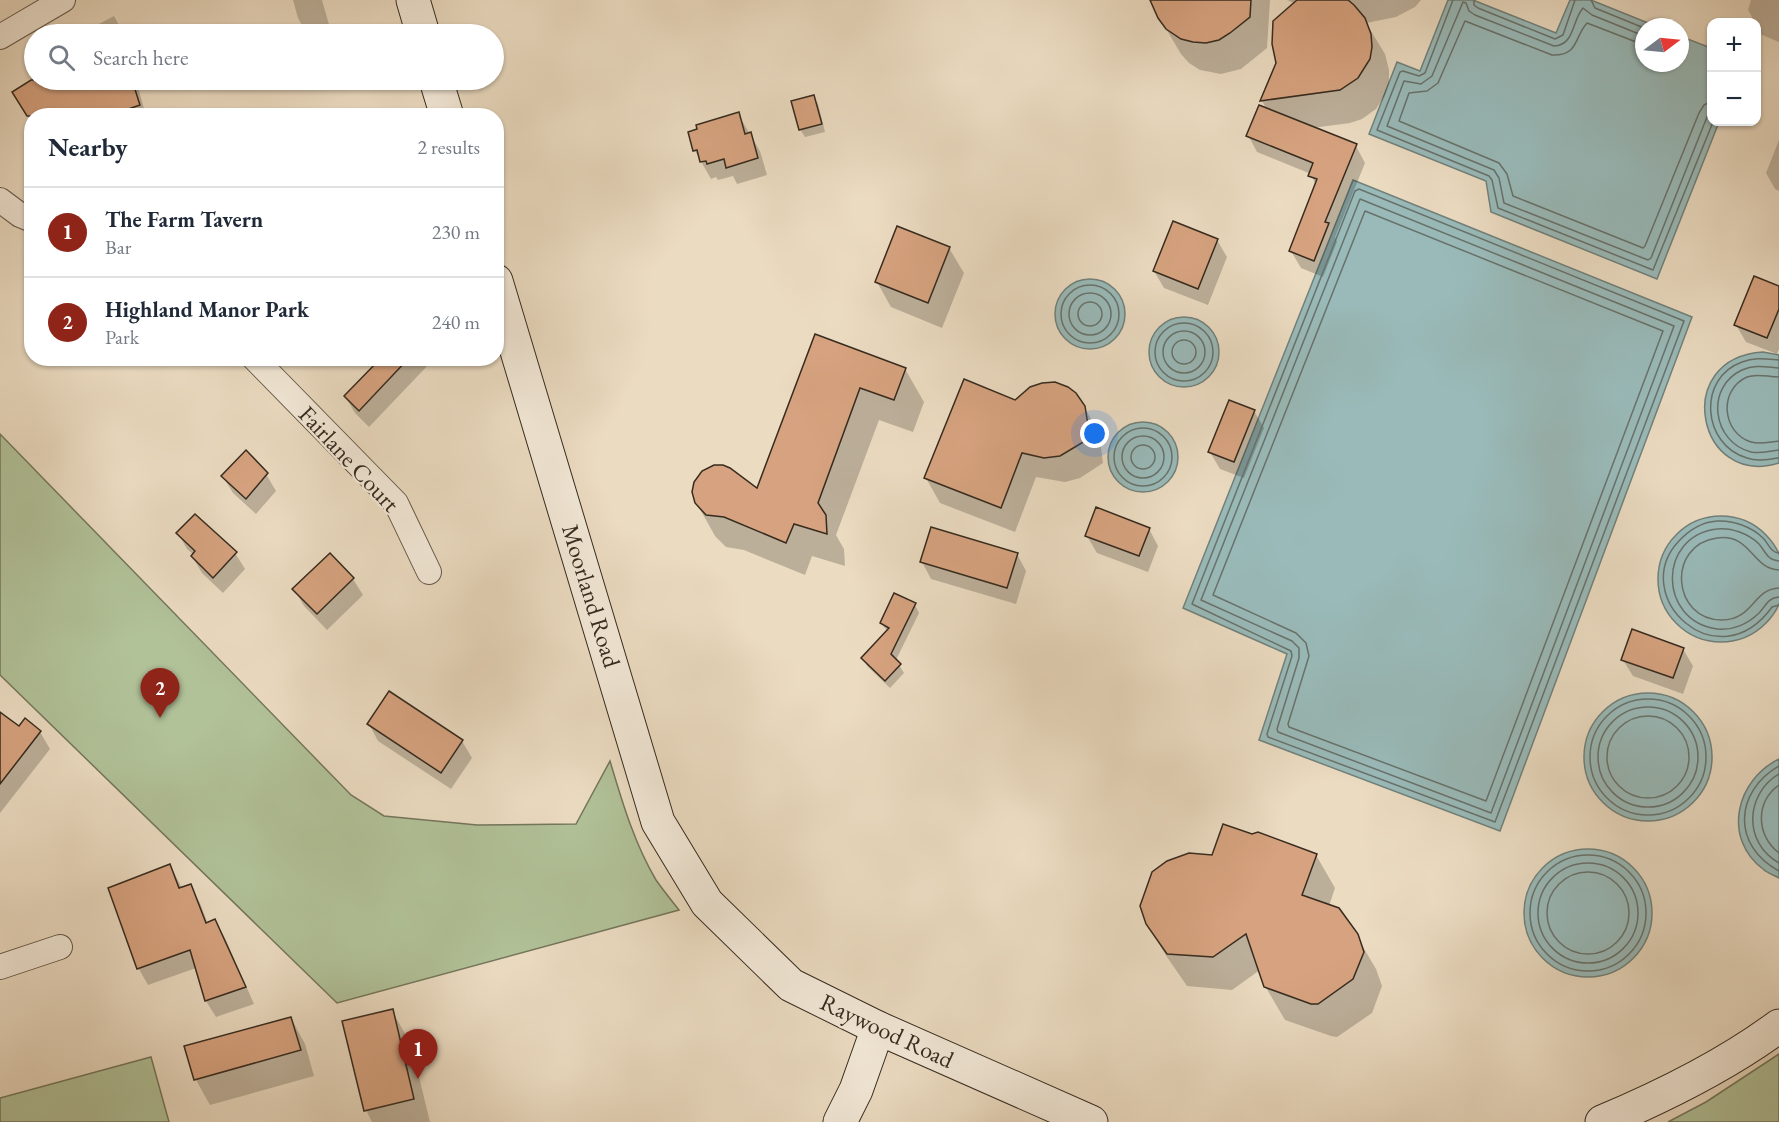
<!DOCTYPE html>
<meta charset="utf-8">
<style>
:root{--surface:#fff;--page:#f2f2f3;--text:#1f2937;--muted:#747a83;--line:#e0e1e3;--accent:#8f2418}
body{margin:0;font-family:"EB Garamond",serif;background:var(--page);color:var(--text)}
.controls{position:absolute;right:18px;top:18px;display:grid;overflow:hidden;border-radius:12px;box-shadow:0 2px 4px #0004}
.controls button{width:54px;height:54px;display:grid;place-items:center;padding:0;border:0;border-bottom:2px solid var(--line);background:var(--surface);color:var(--text);font:30px sans-serif}
.compass{position:absolute;left:1635px;top:18px;width:54px;height:54px;border-radius:50%;background:var(--surface);box-shadow:0 2px 4px #0004;rotate:74deg}
.you{position:absolute;left:1095px;top:434px;width:21px;height:21px;margin:-15px;border:4px solid #fff;border-radius:50%;background:#1a73e8;box-shadow:0 0 0 9px #1a73e833}
.badge{display:grid;place-items:center;width:39px;height:39px;border-radius:50%;background:var(--accent);color:#fff;font-size:20px;font-weight:700}
.pin{position:absolute;translate:-50% -50px;filter:drop-shadow(0 2px 3px #0008)}
.pin::after{content:'';position:absolute;top:32px;width:21px;height:18px;background:inherit;clip-path:polygon(0 0,100% 0,50% 100%)}
.list{margin:0;padding:0;list-style:none}
h2{display:flex;justify-content:space-between;align-items:center;height:78px;margin:0;padding:0 24px;font-size:26px}
h2 small{font-size:20px;font-weight:400;color:var(--muted)}
.list li{display:grid;grid-template-columns:39px 1fr auto;gap:18px;align-items:center;box-sizing:border-box;height:90px;padding:0 24px;border-top:2px solid var(--line)}
.list b{display:block;font-size:22px;white-space:nowrap}
.list p{margin:0;font-size:20px;white-space:nowrap;color:var(--muted)}
.list em{font-size:20px;font-style:normal;color:var(--muted)}
.icon{flex:none;width:33px;height:33px;fill:none;stroke:currentColor;stroke-width:2;stroke-linecap:round;stroke-linejoin:round}
.map{position:relative;flex:none;width:1779px;height:1122px;overflow:hidden}
.search{position:absolute;background:var(--surface);box-shadow:0 2px 4px #0004;left:24px;top:24px;width:480px;height:66px;display:flex;align-items:center;gap:15px;box-sizing:border-box;padding:0 21px;border-radius:33px;color:var(--muted);font-size:22px}
.panel{position:absolute;background:var(--surface);box-shadow:0 2px 4px #0004;left:24px;top:108px;width:480px;height:258px;border-radius:24px}
.map>svg:first-child{display:block}
.green{fill:#b1c198;stroke:#74765c;stroke-width:1.5}
.water{fill:#99bab9;stroke:#71817b;stroke-width:1.5}
.shadow{fill:#0003}
.lines{fill:none;stroke-linecap:round;stroke-linejoin:round}
.shore{stroke:#68726c;stroke-width:1.5}
.building{fill:#d6a27f;stroke:#362b1f;stroke-width:1.5}
.street-casing{stroke:#635748;stroke-width:26}
.secondary-casing{stroke:#362b1f;stroke-width:35}
.street{stroke:#f2e8d7;stroke-width:24}
.secondary{stroke:#f2e8d7;stroke-width:33}
.labels{text-anchor:middle;stroke-width:4.5;stroke-linejoin:round;paint-order:stroke}
.street-label{font-size:24px;fill:#362b1f;stroke:#f2e8d7}
</style>
<div class="map">
<svg width="1779" height="1122" viewBox="0 0 1779 1122">
<rect width="100%" height="100%" fill="#ebdbc1"/>
<filter id="stains"><feTurbulence type="fractalNoise" baseFrequency=".00333" numOctaves="4"/><feColorMatrix values="0 0 0 0 .2 0 0 0 0 .09 0 0 0 0 .02 0 0 0 .5 -.17"/></filter>
<radialGradient id="worn" r=".72"><stop offset=".6" stop-color="#630" stop-opacity="0"/><stop offset="1" stop-color="#630" stop-opacity=".3"/></radialGradient>
<g class="green">
<path d="M0 434 351 795 384 816 477 825 576 824 610 761C622 801 634 843 656 880 663 890 671 900 679 910L337 1003 0 675Z"/>
<polygon points="1779,1054 1779,1122 1668,1122 1706,1102"/>
<polygon points="151,1057 169,1122 0,1122 0,1098"/>
</g>
<g class="water">
<polygon points="1448,0 1473,0 1556,33 1570,0 1591,0 1658,27 1644,27 1644,63 1680,63 1680,36 1711,48 1712,122 1719,122 1657,279 1491,212 1486,181 1369,134 1397,62 1420,71"/>
<polygon points="1353,180 1692,317 1500,831 1259,740 1287,654 1183,608"/>
<circle cx="1090" cy="314" r="35"/>
<circle cx="1184" cy="352" r="35"/>
<path d="M1763 352 1779 355V463C1698 489 1670 358 1763 352Z"/>
<circle cx="1143" cy="457" r="35"/>
<circle cx="1721" cy="579" r="63"/>
<circle cx="1648" cy="757" r="64"/>
<path d="M1779 759V878C1774 875 1767 873 1763 869 1722 838 1736 780 1779 759Z"/>
<circle cx="1588" cy="913" r="64"/>
</g>
<g class="shadow">
<polygon points="293,0 322,0 330,28 307,34 298,18"/>
<polygon points="1154,0 1270,0 1267,48 1241,69 1221,74 1200,70 1189,63 1181,54 1162,22"/>
<polygon points="1287,0 1421,0 1415,7 1396,17 1366,23 1385,54 1389,70 1389,83 1385,95 1376,109 1362,119 1350,123 1312,128 1356,146 1365,163 1335,237 1337,242 1323,277 1301,268 1291,251 1316,186 1311,174 1257,152 1248,135 1267,110 1262,101 1277,63 1294,3"/>
<polygon points="1751,0 1779,0 1779,42 1762,35 1748,10"/>
<polygon points="114,16 124,34 80,34"/>
<polygon points="34,79 136,80 146,116 32,116 32,122 14,92"/>
<polygon points="813,96 818,104 825,132 805,137 800,129"/>
<polygon points="738,114 760,151 767,175 737,184 733,176 718,180 716,177 711,179 695,151"/>
<polygon points="1779,140 1779,191 1775,189 1766,173"/>
<polygon points="1217,240 1227,257 1208,305 1164,288 1154,271"/>
<polygon points="949,248 964,273 942,328 891,307 877,282"/>
<polygon points="1779,287 1779,349 1777,354 1746,342 1736,325"/>
<polygon points="815,336 905,369 924,402 913,432 879,420 836,535 844,549 845,566 812,556 805,575 744,550 726,547 715,536 696,502 758,490"/>
<polygon points="383,358 429,358 431,362 369,427 355,413 345,396"/>
<polygon points="1015,402 1084,407 1099,432 1103,463 1080,478 1065,482 1036,477 1015,532 940,503 926,478"/>
<polygon points="1254,411 1264,428 1244,478 1220,469 1210,452"/>
<polygon points="266,474 276,491 256,514 233,493 223,477"/>
<polygon points="1149,529 1158,546 1148,572 1097,553 1087,536"/>
<polygon points="178,533 235,553 245,569 223,593 202,573 192,556 194,555 187,549"/>
<polygon points="1017,554 1026,571 1016,604 931,579 922,562"/>
<polygon points="353,579 363,595 327,630 304,606 294,589"/>
<polygon points="915,605 919,613 896,660 904,673 890,688 867,666 863,658 888,632 881,623"/>
<polygon points="1683,649 1693,666 1683,694 1633,676 1623,660"/>
<polygon points="369,724 462,741 472,758 451,789 378,741"/>
<polygon points="40,732 50,749 0,813 0,752"/>
<polygon points="1316,855 1335,888 1329,906 1356,935 1376,969 1382,986 1372,1013 1337,1037 1331,1036 1285,1020 1265,986 1260,970 1232,990 1187,986 1167,957 1147,923"/>
<polygon points="170,865 182,888 190,886 200,903 208,924 215,921 225,938 254,1004 216,1017 206,1001 196,968 148,985 139,969 109,889"/>
<polygon points="392,1011 411,1044 430,1122 372,1122 366,1110"/>
<polygon points="291,1018 305,1044 314,1076 210,1105 196,1080"/>
</g>
<g class="lines">
<g class="shore">
<polyline points="1453,0 1425,73 1419,76 1403,71 1400,72 1377,130 1489,176 1492,180 1498,208 1653,270 1713,122"/>
<polyline points="1474,0 1474,5 1478,8 1555,39 1563,35 1575,0"/>
<polyline points="1591,0 1595,8 1644,28"/>
<path d="M1644 36 1592 15 1583 8C1572 20 1575 45 1554 46L1475 15 1469 11 1466 3 1463 2 1432 76 1421 84 1404 81 1387 126 1494 170 1499 178 1504 203 1648 260 1651 258 1707 117 1712 111"/>
<path d="M1644 45 1587 23C1574 37 1579 56 1552 55L1465 21 1438 83 1427 91 1409 93 1399 121 1499 163 1507 174 1513 196 1643 248 1645 246 1699 113 1704 105 1712 101"/>
<polygon points="1359,189 1684,321 1495,822 1268,737 1267,734 1292,656 1291,651 1192,604 1355,191"/>
<polygon points="1360,199 1674,326 1491,813 1278,732 1277,729 1299,658 1299,648 1292,641 1201,600"/>
<polygon points="1365,211 1663,331 1486,801 1289,727 1288,724 1309,656 1306,643 1296,633 1213,595"/>
<circle cx="1090" cy="314" r="29"/>
<circle cx="1090" cy="314" r="21"/>
<circle cx="1090" cy="314" r="12"/>
<circle cx="1184" cy="352" r="29"/>
<circle cx="1184" cy="352" r="21"/>
<circle cx="1184" cy="352" r="12"/>
<path d="M1779 360C1766 359 1755 357 1742 362 1697 378 1702 445 1747 458 1758 462 1768 459 1779 458"/>
<path d="M1779 368C1766 367 1755 364 1742 370 1705 387 1712 442 1751 452 1761 454 1769 451 1779 450"/>
<path d="M1779 377C1768 377 1757 373 1747 377 1718 390 1722 433 1751 442 1761 445 1769 442 1779 441"/>
<circle cx="1143" cy="457" r="29"/>
<circle cx="1143" cy="457" r="21"/>
<circle cx="1143" cy="457" r="12"/>
<path d="M1779 553C1770 552 1769 544 1763 538 1752 527 1733 520 1717 521 1702 522 1688 531 1678 542 1628 597 1718 682 1772 607L1779 605"/>
<path d="M1779 561C1767 560 1766 552 1759 544 1749 534 1731 527 1717 529 1657 536 1658 621 1717 629 1732 631 1748 624 1759 613 1766 606 1767 598 1779 597"/>
<path d="M1779 570C1752 569 1751 533 1717 538 1666 545 1672 620 1722 620 1753 620 1753 589 1779 588"/>
<circle cx="1648" cy="757" r="58"/>
<circle cx="1648" cy="757" r="50"/>
<circle cx="1648" cy="757" r="41"/>
<path d="M1779 766C1734 792 1732 846 1779 871"/>
<path d="M1779 774C1745 794 1743 843 1779 863"/>
<path d="M1779 785C1755 801 1756 836 1779 853"/>
<circle cx="1588" cy="913" r="58"/>
<circle cx="1588" cy="913" r="50"/>
<circle cx="1588" cy="913" r="41"/>
</g>
</g>
<g class="building">
<polygon points="1150,0 1251,0 1250,17 1230,33 1219,40 1206,43 1193,42 1181,39 1166,29 1158,18"/>
<polygon points="1297,0 1348,0 1354,5 1365,18 1371,34 1372,47 1370,59 1358,78 1340,90 1260,101 1276,63 1272,44 1273,21"/>
<polygon points="31,80 132,80 140,105 108,116 27,116 12,92"/>
<polygon points="814,95 822,124 799,130 791,101"/>
<polygon points="1259,105 1357,144 1325,222 1329,223 1314,261 1289,251 1317,179 1308,176 1313,163 1246,136"/>
<polygon points="739,112 745,134 751,132 758,158 726,168 724,159 707,164 706,161 700,162 697,150 693,151 688,132 697,129 696,125"/>
<polygon points="1173,221 1218,239 1198,289 1153,271"/>
<polygon points="897,226 950,247 928,303 875,282"/>
<polygon points="1754,276 1779,286 1779,309 1767,338 1734,325"/>
<polygon points="815,334 906,368 894,400 860,388 818,503 826,515 827,534 794,524 786,543 724,517 706,515 695,503 692,492 694,482 702,471 714,465 723,465 730,468 757,488"/>
<polygon points="381,358 409,358 359,411 344,396"/>
<polygon points="964,379 1015,400 1030,387 1042,383 1055,382 1068,387 1076,393 1085,406 1090,438 1060,456 1044,458 1022,453 1001,508 924,478"/>
<polygon points="1229,400 1255,410 1234,462 1208,452"/>
<polygon points="246,450 268,473 246,499 221,476"/>
<polygon points="1096,507 1150,528 1139,556 1085,536"/>
<polygon points="195,514 237,552 213,578 191,556 195,551 176,533"/>
<polygon points="931,527 1018,553 1007,588 920,562"/>
<polygon points="330,553 354,578 317,614 292,589"/>
<polygon points="894,593 916,603 891,654 901,664 885,681 861,658 889,628 880,623"/>
<polygon points="1632,629 1684,648 1673,678 1621,660"/>
<polygon points="389,691 463,740 441,773 367,724"/>
<polygon points="0,712 19,726 25,718 41,731 0,784"/>
<polygon points="1223,824 1252,834 1258,832 1317,854 1302,895 1339,908 1358,934 1364,952 1353,979 1318,1004 1311,1004 1264,987 1246,934 1213,957 1167,954 1146,924 1140,906 1152,872 1167,861 1189,853 1212,855"/>
<polygon points="170,864 179,888 191,884 206,923 215,919 246,987 205,1001 190,950 137,969 108,888"/>
<polygon points="393,1009 414,1099 364,1111 342,1021"/>
<polygon points="291,1017 301,1050 194,1080 184,1046"/>
</g>
<g class="lines">
<g class="street-casing">
<g id="street">
<polyline points="0,37 63,0"/>
<polyline points="0,200 20,215 32,220"/>
<polyline points="254,358 396,503 429,572"/>
<polyline points="0,967 60,947"/>
</g>
</g>
<g class="secondary-casing">
<g id="secondary">
<polyline points="413,0 423,34"/>
<polyline points="436,80 447,116"/>
<polyline points="496,281 658,822 707,903 791,985 878,1028 1091,1122"/>
<polyline points="840,1122 856,1090 878,1028"/>
<path d="M1602 1122C1664 1096 1725 1066 1779 1026"/>
</g>
</g>
<use href="#street" class="street"/>
<use href="#secondary" class="secondary"/>
</g>
<g class="labels">
<g class="street-label">
<text transform="translate(349 459) rotate(47)" y="8">Fairlane Court</text>
<text transform="translate(591 596) rotate(73)" y="8">Moorland Road</text>
<text transform="translate(887 1031) rotate(25)" y="8">Raywood Road</text>
</g>
</g>
<rect width="100%" height="100%" filter="url(#stains)"/>
<rect width="100%" height="100%" fill="url(#worn)"/>
</svg>
<div class="controls">
<button>+</button>
<button>−</button>
</div>
<svg class="compass" viewBox="-18 -18 36 36"><path d="M0-13l5 13h-10z" fill="#e53935"/><path d="M0 13l5-13h-10z" fill="#747a83"/></svg>
<div class="you"></div>
<div class="pin badge" style="left:418px;top:1079px">1</div>
<div class="pin badge" style="left:160px;top:718px">2</div>
<div class="search"><svg class="icon" aria-label="search" viewBox="0 0 24 24"><circle cx="10" cy="10" r="6"/><path d="M15 15l6 6"/></svg>Search here</div>
<section class="panel">
<h2>Nearby<small>2 results</small></h2>
<ul class="list">
<li><span class="badge">1</span><div><b>The Farm Tavern</b><p>Bar</p></div><em>230 m</em></li>
<li><span class="badge">2</span><div><b>Highland Manor Park</b><p>Park</p></div><em>240 m</em></li>
</ul>
</section>
</div>
